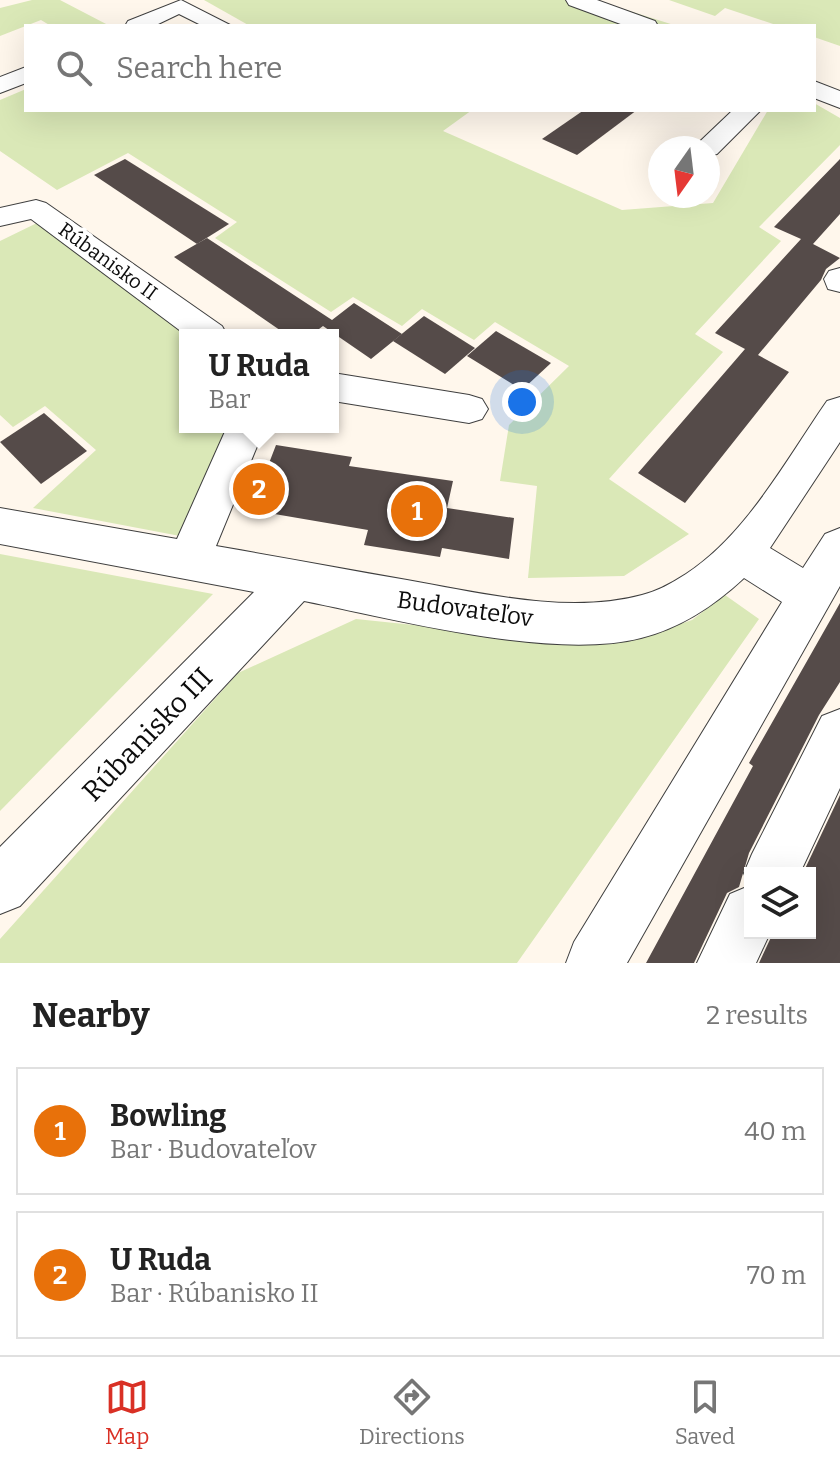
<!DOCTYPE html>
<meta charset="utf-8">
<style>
:root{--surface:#fff;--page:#f6f6f6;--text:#222;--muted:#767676;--line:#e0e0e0;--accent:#d93025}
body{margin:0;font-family:Bitter,serif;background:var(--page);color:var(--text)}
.controls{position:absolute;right:24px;bottom:24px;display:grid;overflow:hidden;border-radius:0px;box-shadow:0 8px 32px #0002}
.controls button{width:72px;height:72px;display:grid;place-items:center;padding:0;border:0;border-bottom:2px solid var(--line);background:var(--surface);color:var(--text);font:40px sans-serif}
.compass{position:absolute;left:648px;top:136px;width:72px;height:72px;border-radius:50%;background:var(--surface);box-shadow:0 8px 32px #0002;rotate:194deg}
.you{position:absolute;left:522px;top:402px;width:28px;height:28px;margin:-20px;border:6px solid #fff;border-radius:50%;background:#1a73e8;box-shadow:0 0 0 12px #1a73e833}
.badge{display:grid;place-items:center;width:52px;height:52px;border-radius:50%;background:var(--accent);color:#fff;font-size:26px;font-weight:700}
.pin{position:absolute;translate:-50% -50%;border:4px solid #fff;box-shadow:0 2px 8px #0006}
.popup{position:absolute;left:179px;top:329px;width:160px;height:104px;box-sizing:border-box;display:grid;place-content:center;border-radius:0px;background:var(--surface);filter:drop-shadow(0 2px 6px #0005);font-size:26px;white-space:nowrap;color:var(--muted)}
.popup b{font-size:30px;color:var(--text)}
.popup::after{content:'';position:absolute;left:50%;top:100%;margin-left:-16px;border:16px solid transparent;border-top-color:var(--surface)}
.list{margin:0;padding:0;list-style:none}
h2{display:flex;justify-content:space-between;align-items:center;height:104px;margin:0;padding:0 32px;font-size:34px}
h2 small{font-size:26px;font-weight:400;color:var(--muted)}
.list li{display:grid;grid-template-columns:52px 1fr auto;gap:24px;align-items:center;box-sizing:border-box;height:128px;margin:0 16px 16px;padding:0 16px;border:2px solid var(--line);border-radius:0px}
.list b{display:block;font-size:30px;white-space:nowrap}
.list p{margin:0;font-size:26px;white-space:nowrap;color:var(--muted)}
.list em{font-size:26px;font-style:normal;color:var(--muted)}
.icon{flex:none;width:44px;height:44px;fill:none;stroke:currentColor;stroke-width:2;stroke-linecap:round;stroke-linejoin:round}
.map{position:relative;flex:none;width:840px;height:963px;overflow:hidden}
.search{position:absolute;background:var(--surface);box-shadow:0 8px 32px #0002;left:24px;right:24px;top:24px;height:88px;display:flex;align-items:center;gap:20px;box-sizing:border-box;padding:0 28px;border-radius:0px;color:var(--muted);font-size:30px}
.sheet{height:392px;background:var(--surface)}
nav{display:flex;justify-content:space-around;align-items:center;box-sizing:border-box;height:112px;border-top:2px solid var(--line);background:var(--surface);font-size:22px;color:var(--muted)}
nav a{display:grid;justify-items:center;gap:4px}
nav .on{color:var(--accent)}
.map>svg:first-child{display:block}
.green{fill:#dae8b7}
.building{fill:#554b49}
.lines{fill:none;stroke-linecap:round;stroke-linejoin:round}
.minor-casing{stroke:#3f3f3f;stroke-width:2}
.minor{fill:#fff;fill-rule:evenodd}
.labels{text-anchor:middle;stroke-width:8;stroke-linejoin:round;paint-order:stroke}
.far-street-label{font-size:20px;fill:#0c0c0c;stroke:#fff}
.street-label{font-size:24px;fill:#0c0c0c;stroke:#fff}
.near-street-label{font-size:28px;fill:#0c0c0c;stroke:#fff}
</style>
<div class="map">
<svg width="840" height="963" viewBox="0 0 840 963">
<rect width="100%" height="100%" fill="#fff7ec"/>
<g class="green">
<polygon points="32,0 60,0 108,25 51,26 41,20 0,36 0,8"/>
<polygon points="204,0 595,0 677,26 250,26"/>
<polygon points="669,0 840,0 840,46 814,37 814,26 779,26 725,8 715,16"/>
<polygon points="26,89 26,110 472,110 443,131 622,210 713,203 768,110 814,110 814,103 840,118 840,145 759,227 781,241 695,334 723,352 609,479 689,534 624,576 528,578 537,486 500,481 509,425 569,366 495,322 474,340 422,309 402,326 353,297 331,312 215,238 237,222 128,153 57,190 0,151 0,100"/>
<polygon points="39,222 188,335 185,427 230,427 180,536 33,508 96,450 45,406 13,427 0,415 0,241"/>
<polygon points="0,554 213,594 0,811"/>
<polygon points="725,595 759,619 517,963 0,963 0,939 238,673 356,619 540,638 642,637 692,620"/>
</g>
<g class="building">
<polygon points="584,110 637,110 577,155 542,139"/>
<polygon points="125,159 229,224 197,244 94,175"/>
<polygon points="840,159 840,214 813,244 840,258 826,269 821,280 758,355 789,372 685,503 638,473 745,349 715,333 801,239 774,227"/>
<polygon points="207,238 332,320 354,303 402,334 371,359 323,326 311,335 287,335 174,257"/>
<polygon points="424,316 475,348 445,374 393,341"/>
<polygon points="496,331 551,363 522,390 467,356"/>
<polygon points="44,413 87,451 41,484 0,442"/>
<polygon points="276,445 352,457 349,466 453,481 447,508 514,518 509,559 442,548 440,557 364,545 368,530 251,510"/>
<polygon points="840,603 840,682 819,715 749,853 739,887 727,893 694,963 646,963 753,766 749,763"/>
<polygon points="840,795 840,963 759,963 773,933 810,933 810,873 803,873"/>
</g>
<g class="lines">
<g class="minor-casing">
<g id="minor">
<polygon points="181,0 232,26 203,26 179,14 154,26 125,26 128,21"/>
<polygon points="566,0 597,0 655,21 658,26 626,26 569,5"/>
<polygon points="26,67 26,83 0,93 0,77"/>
<polygon points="814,81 840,91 840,108 814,98"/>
<polygon points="733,110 761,110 717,154 708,156 708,148 693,148"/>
<polygon points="36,200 46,203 222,326 227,335 186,335 31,219 0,226 0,208"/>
<polygon points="840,268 840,292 828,289 824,279 829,271"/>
<polygon points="333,373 469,395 482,399 488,409 482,419 469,423 333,401"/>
<path d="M840 397V442L770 548 803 568 825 534 840 528V586L627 963H566L574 942 782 602 744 578C714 606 681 628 641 638 553 661 394 619 304 601L20 906 0 914V847L254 592 0 544V508L177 539 227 427H265L216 546C280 557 344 569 407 580 480 593 569 615 642 595 658 591 672 583 686 574 747 534 786 460 827 401Z"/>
<polygon points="840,709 840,788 800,873 750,873 750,933 770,933 756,963 697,963 730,894 749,886 744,873 752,854 822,716"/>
</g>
</g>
<use href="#minor" class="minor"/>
</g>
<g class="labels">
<g class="far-street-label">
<text transform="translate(108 261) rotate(36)" y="7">Rúbanisko II</text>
</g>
<g class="street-label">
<text transform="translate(465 609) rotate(8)" y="8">Budovateľov</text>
</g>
<g class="near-street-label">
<text transform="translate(147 734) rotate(-46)" y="10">Rúbanisko III</text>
</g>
</g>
</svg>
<div class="controls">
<button><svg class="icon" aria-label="layers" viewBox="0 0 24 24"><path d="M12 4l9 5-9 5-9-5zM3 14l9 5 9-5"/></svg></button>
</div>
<svg class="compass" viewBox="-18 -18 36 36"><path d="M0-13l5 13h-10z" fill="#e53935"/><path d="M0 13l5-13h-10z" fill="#767676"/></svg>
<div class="you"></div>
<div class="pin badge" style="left:417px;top:511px;background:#e8710a">1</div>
<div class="pin badge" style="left:259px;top:489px;background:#e8710a">2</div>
<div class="popup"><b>U Ruda</b>Bar</div>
<div class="search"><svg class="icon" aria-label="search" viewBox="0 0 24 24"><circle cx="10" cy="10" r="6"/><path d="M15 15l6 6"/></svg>Search here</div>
</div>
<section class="sheet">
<h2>Nearby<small>2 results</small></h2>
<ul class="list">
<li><span class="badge" style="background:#e8710a">1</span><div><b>Bowling</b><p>Bar · Budovateľov</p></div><em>40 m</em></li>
<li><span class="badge" style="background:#e8710a">2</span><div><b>U Ruda</b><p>Bar · Rúbanisko II</p></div><em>70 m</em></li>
</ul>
</section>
<nav>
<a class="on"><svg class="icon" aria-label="map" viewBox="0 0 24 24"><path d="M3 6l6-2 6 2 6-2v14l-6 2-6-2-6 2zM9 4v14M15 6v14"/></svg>Map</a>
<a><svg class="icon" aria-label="directions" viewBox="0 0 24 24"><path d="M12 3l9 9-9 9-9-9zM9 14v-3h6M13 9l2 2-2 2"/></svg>Directions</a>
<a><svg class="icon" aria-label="saved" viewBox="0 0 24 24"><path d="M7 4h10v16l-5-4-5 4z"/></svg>Saved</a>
</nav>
